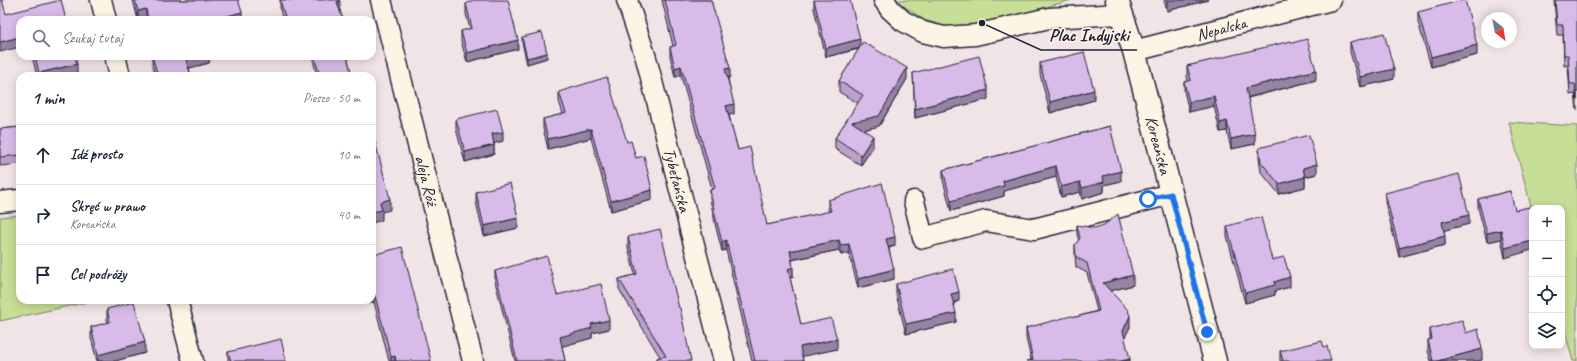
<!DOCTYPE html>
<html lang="pl">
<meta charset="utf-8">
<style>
:root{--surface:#fff;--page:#f2f2f3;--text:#1f2937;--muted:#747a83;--line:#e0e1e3}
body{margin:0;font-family:Caveat,sans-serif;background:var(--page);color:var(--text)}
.controls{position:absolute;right:12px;bottom:12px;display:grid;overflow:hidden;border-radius:8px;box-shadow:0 2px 10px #0003}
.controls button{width:36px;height:36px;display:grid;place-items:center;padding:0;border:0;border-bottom:1px solid var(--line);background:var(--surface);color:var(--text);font:20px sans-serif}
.compass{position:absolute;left:1481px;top:12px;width:36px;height:36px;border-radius:50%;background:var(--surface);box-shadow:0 2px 10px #0003;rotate:149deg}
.stop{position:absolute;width:12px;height:12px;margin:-9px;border:3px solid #1a73e8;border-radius:50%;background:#fff}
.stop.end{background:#1a73e8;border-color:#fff;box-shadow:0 1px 4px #0008}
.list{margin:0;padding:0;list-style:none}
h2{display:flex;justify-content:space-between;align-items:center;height:52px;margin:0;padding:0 16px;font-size:17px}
h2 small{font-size:13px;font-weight:400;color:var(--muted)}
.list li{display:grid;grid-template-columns:26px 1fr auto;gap:12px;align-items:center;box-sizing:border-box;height:60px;padding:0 16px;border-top:1px solid var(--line)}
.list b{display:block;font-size:15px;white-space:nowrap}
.list p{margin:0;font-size:13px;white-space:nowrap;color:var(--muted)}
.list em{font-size:13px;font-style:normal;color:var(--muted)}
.icon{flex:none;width:22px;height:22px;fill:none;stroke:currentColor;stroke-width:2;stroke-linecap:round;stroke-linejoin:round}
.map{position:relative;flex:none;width:1577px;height:361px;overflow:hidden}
.search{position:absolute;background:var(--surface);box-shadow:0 2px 10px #0003;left:16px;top:16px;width:360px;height:44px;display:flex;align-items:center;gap:10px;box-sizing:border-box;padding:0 14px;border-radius:12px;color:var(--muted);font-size:15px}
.panel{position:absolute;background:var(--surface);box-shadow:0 2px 10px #0003;left:16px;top:72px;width:360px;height:232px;border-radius:12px}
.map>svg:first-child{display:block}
.green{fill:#c6de95;stroke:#748068}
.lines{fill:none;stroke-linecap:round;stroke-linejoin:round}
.street-casing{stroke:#22223b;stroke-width:23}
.secondary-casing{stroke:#22223b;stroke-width:25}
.street{stroke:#fcf5e5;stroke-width:20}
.secondary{stroke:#fcf5e5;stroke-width:22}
.wall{fill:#baa1c8;stroke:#22223b}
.shaded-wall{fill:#9783a2;stroke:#22223b}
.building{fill:#d8bbe8;stroke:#22223b}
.route{stroke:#1a73e8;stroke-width:5}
.labels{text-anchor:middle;stroke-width:3.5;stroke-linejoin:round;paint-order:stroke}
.street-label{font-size:17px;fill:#22223b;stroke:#fcf5e5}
.leader{fill:none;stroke:#22223b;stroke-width:1.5}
.callout-dot{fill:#22223b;stroke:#fcf5e5;stroke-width:1.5}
.callout-label{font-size:18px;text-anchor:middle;font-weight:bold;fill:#22223b;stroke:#fcf5e5;stroke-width:3.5;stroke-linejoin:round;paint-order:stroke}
</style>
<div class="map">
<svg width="1577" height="361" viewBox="0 0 1577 361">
<rect width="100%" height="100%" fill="#f1e4e6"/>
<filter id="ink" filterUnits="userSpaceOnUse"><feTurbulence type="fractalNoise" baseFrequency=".025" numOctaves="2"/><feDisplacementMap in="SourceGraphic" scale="8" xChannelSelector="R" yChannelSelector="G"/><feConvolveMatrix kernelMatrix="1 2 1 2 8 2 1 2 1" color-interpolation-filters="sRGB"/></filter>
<g filter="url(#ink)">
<g class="green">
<polygon points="895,0 1071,0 1029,12 954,29 924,20"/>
<polygon points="1509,122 1577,126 1577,361 1573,361 1562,321 1562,208 1532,208 1532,210"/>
<polygon points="20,215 20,300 96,300 0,321 0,217"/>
</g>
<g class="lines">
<g class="street-casing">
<g id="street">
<polyline points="101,0 106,20"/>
<path id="s1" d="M381 0 473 361"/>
<path id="s2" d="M627 0 646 58 724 361"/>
<polyline points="884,0 890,9 903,21 923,32 944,37 975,35 1049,18 1121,14"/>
<path id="s3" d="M1134 51 1331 0"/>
<polyline points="115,56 120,76"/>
<polyline points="914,201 923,238 986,221 1034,229 1171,194"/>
<polyline points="0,202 20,200"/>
<polyline points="177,300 193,361"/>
</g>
</g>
<g class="secondary-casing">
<g id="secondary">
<path id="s4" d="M1117 0 1134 51 1215 361"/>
</g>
</g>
<use href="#street" class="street"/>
<use href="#secondary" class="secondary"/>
</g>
<g class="wall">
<polygon points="133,0 238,0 242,20 146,20 146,19 138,20"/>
<polygon points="280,0 340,10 343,20 283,20 280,10"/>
<polygon points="662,0 711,0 730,77 728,78 734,114 729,115 738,150 767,225 829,212 828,209 828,200 895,246 889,248 894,279 858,288 849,253 841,255 839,250 792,260 793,277 790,278 801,325 837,349 802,356 803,361 752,361 726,250 722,251 716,228 710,199 710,190 712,189 681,76 675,77 670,56 670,47 673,46"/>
<polygon points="814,0 860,46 907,79 879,126 863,130 873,147 861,165 835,149 835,138 858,103 839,92 839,81 859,49 826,57 814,9"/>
<polygon points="1164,0 1208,0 1167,11"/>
<polygon points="1554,0 1577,0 1577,110 1575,94 1570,95 1568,65 1564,66 1563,35 1557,35"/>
<polygon points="466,4 518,49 467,62 461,41 461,31 470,29 466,14"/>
<polygon points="1418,12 1477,55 1431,67 1418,22"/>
<polygon points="522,37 547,58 527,64 522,43"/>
<polygon points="1350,42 1394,79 1360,87 1350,52"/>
<polygon points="1292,43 1316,80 1248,98 1255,144 1231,149 1227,131 1220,132 1214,106 1189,112 1184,91 1184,82 1188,81 1187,76 1187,66"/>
<polygon points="32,56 75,56 77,74 70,76 37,76"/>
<polygon points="152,56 209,56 209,63 189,68 191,76 155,76 152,63"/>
<polygon points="312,56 347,56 352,76 317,76"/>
<polygon points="1040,63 1094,100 1050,113 1040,74"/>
<polygon points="913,73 988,99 915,118"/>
<polygon points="559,92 627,142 636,158 652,200 611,211 591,138 548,149 543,128 543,119 563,114 559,101"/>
<polygon points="456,119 503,141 494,143 494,154 465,162 456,129"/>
<polygon points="1110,126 1121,181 1104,185 1104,192 1082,199 1080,192 1061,197 1056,177 1004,191 1004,196 951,211 943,180 943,170"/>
<polygon points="20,127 20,164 0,166 0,129"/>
<polygon points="1259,148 1317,174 1305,177 1305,187 1279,194 1261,172 1259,158"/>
<polygon points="1510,191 1505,258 1501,239 1487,242 1478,208 1478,199"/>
<polygon points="476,192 518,228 484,236 476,202"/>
<polygon points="1385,193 1469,224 1444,230 1445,245 1399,257 1385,202"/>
<polygon points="1077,225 1133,285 1110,291 1130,327 1124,338 1130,361 1031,360 1026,338 1026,328 1076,317 1097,311 1087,273 1076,267 1075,255 1075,245 1079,241 1077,235"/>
<polygon points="1227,226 1272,260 1290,287 1275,291 1275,295 1245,303 1227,236"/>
<polygon points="628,237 691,361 657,361 657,358 660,357 619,289 619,279 635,275 628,247"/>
<polygon points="372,255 431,361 389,361 374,302 370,303 370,301 364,303 363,300 372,300"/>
<polygon points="495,271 557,295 609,329 592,333 592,338 562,346 565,361 515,361 495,281"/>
<polygon points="896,284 959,301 954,303 956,322 906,334 896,294"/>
<polygon points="107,309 145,353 115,361 97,361 91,338 91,327 108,323 107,320"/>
<polygon points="1430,329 1466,333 1482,360 1477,361 1431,361 1428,351 1428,340 1430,340"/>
<polygon points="1280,351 1331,361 1280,361"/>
<polygon points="228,352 286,361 228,361"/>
</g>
<g class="shaded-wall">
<polygon points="1170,0 1208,0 1167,11 1167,1"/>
<polygon points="340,1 340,12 337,2"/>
<polygon points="146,9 146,19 138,20 138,11"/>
<polygon points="242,12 242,20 213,20"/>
<polygon points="20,37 20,47 0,52 0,42"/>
<polygon points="860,39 860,48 826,57 826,48"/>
<polygon points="518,40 518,49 467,62 467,53"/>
<polygon points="1477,45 1477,55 1431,67 1431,57"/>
<polygon points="547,53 547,58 527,64 527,58"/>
<polygon points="197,56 209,56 209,63 186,69 186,59"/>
<polygon points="77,64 77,74 70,76 39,76 39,73"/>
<polygon points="681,66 681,76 675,77 675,68"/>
<polygon points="730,68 730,77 725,79 725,69"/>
<polygon points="907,68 907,79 879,126 852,133 852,122"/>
<polygon points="1394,69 1394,79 1360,87 1360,77"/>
<polygon points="1316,70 1316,80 1246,98 1246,88"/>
<polygon points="988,90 988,99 915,118 915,109"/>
<polygon points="1094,90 1094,100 1050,113 1050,102"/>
<polygon points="1214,96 1214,106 1189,112 1189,102"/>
<polygon points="734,104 734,114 726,115 726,106"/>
<polygon points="1227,121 1227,131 1220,132 1220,123"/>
<polygon points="591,129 591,138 548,149 548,139"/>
<polygon points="503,132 503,141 492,144 492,134"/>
<polygon points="1255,134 1255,144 1231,149 1231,139"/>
<polygon points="873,136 873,147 861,165 861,155"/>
<polygon points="494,145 494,154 465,162 465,152"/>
<polygon points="1317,164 1317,174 1303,177 1303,168"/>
<polygon points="1056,166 1056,177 1004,191 1004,196 951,211 951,201 1003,181"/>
<polygon points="1121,171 1121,181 1104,185 1104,192 1082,199 1082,188 1103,176"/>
<polygon points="1305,177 1305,187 1279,194 1279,184"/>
<polygon points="1080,182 1080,192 1061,197 1061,187"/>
<polygon points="652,190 652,200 611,211 611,201"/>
<polygon points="390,199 390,210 382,212 382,220 372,223 372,212 380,202"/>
<polygon points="1469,215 1469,224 1442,231 1442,222"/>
<polygon points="518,218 518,228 484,236 484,226"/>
<polygon points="1501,230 1501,239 1487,242 1487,233"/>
<polygon points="1445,236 1445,245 1399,257 1399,248"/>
<polygon points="895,237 895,246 886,248 886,239"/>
<polygon points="726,240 726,250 722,251 722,242"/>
<polygon points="839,240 839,250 790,260 790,251"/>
<polygon points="1532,241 1532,250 1505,258 1505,248"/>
<polygon points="849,244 849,253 841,255 841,245"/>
<polygon points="793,267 793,277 788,278 788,269"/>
<polygon points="894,269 894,279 858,288 858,279"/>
<polygon points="1133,275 1133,285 1103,293 1103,283"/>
<polygon points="1290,277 1290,287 1275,291 1275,295 1245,303 1245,293 1274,282"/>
<polygon points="372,292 374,292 374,302 370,303 370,300 372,300"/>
<polygon points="959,292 959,301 951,303 951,294"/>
<polygon points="364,300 370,300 370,301 364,303"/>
<polygon points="956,313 956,322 906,334 906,324"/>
<polygon points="1130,316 1130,327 1123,341 1123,331"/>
<polygon points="609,320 609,329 592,333 592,338 560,347 560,337 591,324"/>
<polygon points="837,339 837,349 800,357 800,347"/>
<polygon points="145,342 145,353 115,361 98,361 98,355"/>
<polygon points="1482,349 1482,360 1477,361 1437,361"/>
<polygon points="395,356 395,361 391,361 391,357"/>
<polygon points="1130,359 1130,361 1121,361"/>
</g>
<g class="building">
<polygon points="0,0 2,0 6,14 61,0 66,20 20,20 20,37 0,42"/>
<polygon points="135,0 238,0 242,12 213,20 148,20 146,9 138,11"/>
<polygon points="280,0 339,0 340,1 337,2 343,20 286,20"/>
<polygon points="473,0 508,0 518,40 467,53 461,31 472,28 466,4"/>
<polygon points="665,0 711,0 730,68 725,69 734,104 726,106 738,150 750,147 767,225 831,211 828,200 882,183 895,237 886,239 894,269 858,279 849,244 841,245 839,240 790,251 793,267 788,269 801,325 831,318 837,339 800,347 803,361 755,361 726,240 722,242 716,219 710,190 715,188 681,66 675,68 670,47 676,45"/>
<polygon points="814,0 850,0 860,39 826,48"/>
<polygon points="1463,0 1465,0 1477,45 1431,57 1418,12"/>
<polygon points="1555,0 1577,0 1577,100 1575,84 1570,84 1568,55 1564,55 1563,25 1557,25"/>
<polygon points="542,32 547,53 527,58 522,37"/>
<polygon points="1384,33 1394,69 1360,77 1350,42"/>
<polygon points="1307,39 1316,70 1246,88 1255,134 1231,139 1227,121 1220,123 1214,96 1189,102 1184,82 1191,80 1187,66 1291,41 1292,43"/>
<polygon points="863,42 907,68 879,116 852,122 873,136 861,155 835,138 863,95 839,81"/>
<polygon points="1084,52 1094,90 1050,102 1040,63"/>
<polygon points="35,56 75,56 77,64 39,73"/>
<polygon points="152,56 197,56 186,59 191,76 158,76"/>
<polygon points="314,56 347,56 352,76 320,76"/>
<polygon points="979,56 988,90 915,109 913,73"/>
<polygon points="607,77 627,142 631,141 636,158 644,156 652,190 611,201 591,129 548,139 543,119 566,113 559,92"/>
<polygon points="497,109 503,132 492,134 494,145 465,152 456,119"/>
<polygon points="1110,126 1121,171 1103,176 1104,182 1082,188 1080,182 1061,187 1056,166 1003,181 1004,186 951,201 943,170"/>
<polygon points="20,127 20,155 0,157 0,129"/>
<polygon points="372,130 390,199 380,202 382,210 372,212"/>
<polygon points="1309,135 1317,164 1303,168 1305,177 1279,184 1261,162 1259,148"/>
<polygon points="1459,174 1469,215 1442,222 1445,236 1399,248 1385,193"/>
<polygon points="510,183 518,218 484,226 476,192"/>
<polygon points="1510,191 1515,210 1534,206 1534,208 1532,208 1532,241 1505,248 1501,230 1487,233 1478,199"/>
<polygon points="1118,214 1133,275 1103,283 1128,310 1130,316 1123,331 1130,359 1121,361 1027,361 1033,360 1026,328 1071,316 1076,317 1099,311 1087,263 1076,257 1075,245 1080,238 1077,225 1095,228 1104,225"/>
<polygon points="1261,217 1272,260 1284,257 1290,277 1274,282 1275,285 1245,293 1227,226"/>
<polygon points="660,229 679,308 680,308 691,361 658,361 657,358 666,356 619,279 637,274 628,237"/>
<polygon points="402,247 431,361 396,361 395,356 391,357 374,292 372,292 372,255"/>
<polygon points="547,256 557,295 601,284 609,320 591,324 592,328 560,337 565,361 517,361 495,271"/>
<polygon points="953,269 959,292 951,294 956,313 906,324 896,284"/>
<polygon points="134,302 145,342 98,355 91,327 110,322 107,309"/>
<polygon points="1462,320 1466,333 1478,329 1482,349 1437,361 1433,361 1428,340 1432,339 1430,329"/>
<polygon points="281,339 286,361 231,361 228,352"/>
<polygon points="1322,341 1324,347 1327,346 1331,361 1283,361 1280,351"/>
</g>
</g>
<g class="lines" filter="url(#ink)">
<polyline class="route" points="1148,199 1171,194 1207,332"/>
</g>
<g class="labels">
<g class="street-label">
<text dy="6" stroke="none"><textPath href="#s3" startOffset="90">Nepalska</textPath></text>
<text dy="6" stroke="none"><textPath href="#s4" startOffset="151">Koreańska</textPath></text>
<text dy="6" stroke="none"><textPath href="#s1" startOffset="186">aleja Róż</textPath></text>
<text dy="6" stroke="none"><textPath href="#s2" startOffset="187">Tybetańska</textPath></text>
</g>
</g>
<path class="leader" d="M982 23L1041 50H1137"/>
<circle class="callout-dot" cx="982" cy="23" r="4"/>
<g class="callout-label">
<text x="1089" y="41">Plac Indyjski</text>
</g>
</svg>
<div class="controls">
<button>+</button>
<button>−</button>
<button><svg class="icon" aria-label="locate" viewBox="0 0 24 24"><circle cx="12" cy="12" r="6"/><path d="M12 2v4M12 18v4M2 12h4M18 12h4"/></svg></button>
<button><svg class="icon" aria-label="layers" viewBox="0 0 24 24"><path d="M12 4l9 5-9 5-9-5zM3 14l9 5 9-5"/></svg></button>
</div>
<svg class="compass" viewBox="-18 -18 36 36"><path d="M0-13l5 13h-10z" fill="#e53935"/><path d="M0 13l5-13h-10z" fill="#747a83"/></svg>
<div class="stop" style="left:1148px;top:199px"></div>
<div class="stop end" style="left:1207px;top:332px"></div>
<div class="search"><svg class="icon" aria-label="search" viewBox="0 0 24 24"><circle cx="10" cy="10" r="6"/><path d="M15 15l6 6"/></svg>Szukaj tutaj</div>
<section class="panel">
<h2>1 min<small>Pieszo · 50 m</small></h2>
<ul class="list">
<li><svg class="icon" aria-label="ahead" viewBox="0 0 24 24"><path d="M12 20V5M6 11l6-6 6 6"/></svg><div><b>Idź prosto</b></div><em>10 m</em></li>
<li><svg class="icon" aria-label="right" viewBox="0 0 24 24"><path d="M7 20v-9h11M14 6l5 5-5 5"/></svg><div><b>Skręć w prawo</b><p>Koreańska</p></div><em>40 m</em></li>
<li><svg class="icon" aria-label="arrive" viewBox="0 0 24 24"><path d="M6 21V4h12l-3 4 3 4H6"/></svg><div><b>Cel podróży</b></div></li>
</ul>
</section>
</div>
